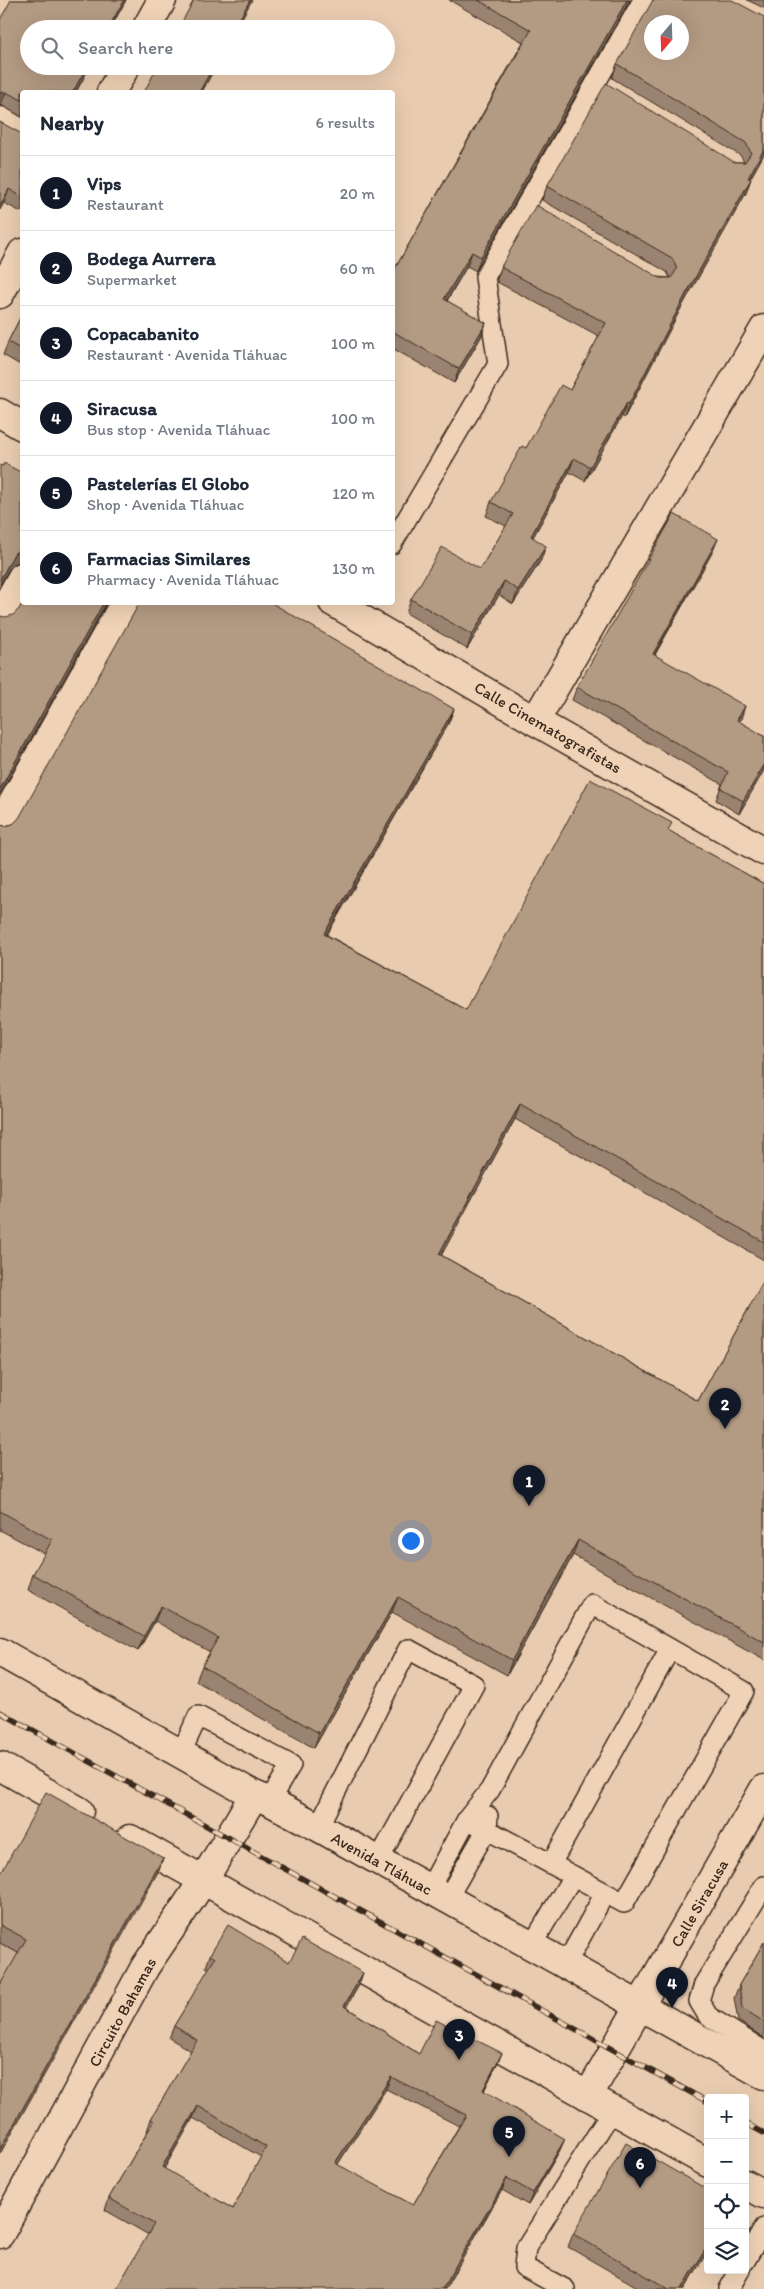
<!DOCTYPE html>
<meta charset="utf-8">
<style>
:root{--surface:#fff;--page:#f6f6f7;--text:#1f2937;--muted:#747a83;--line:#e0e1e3;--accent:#111827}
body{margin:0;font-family:Itim,sans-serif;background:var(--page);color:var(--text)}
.controls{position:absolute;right:15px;bottom:15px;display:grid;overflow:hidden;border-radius:5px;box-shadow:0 5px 20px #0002}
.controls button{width:45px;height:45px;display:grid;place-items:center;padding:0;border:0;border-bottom:1px solid var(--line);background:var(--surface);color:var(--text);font:25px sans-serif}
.compass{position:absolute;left:644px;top:15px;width:45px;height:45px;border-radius:50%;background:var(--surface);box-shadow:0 5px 20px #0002;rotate:199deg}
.you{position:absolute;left:410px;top:1540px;width:18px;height:18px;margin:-12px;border:4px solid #fff;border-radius:50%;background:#1a73e8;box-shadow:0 0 0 8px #1a73e833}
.badge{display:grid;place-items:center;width:32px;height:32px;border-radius:50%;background:var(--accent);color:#fff;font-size:16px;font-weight:700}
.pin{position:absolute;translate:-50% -41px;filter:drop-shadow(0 1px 2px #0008)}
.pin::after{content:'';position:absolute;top:26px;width:18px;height:15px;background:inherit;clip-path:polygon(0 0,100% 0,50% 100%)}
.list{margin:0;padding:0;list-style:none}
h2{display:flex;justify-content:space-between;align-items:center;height:65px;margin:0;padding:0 20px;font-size:21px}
h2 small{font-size:16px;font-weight:400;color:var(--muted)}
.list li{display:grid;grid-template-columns:32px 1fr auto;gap:15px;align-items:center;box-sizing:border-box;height:75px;padding:0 20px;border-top:1px solid var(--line)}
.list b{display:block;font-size:19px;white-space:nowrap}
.list p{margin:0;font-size:16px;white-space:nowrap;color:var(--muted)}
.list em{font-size:16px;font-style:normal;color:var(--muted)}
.icon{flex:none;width:28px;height:28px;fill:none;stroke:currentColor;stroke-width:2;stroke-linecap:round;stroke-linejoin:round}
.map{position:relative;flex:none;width:764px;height:2289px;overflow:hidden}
.search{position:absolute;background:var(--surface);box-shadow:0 5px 20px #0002;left:20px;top:20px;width:375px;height:55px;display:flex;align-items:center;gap:12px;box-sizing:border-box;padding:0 18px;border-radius:28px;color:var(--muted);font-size:19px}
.panel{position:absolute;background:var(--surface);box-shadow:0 5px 20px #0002;left:20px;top:90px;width:375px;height:515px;border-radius:5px}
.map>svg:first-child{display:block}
.green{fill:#c9ae95;stroke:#826c5a}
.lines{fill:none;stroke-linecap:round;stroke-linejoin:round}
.service-casing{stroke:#3b2a1e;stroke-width:22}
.minor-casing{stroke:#3b2a1e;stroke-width:31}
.secondary-casing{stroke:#3b2a1e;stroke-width:31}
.service{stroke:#f0d3b6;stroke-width:19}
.minor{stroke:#f0d3b6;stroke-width:28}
.secondary{stroke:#f0d3b6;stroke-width:28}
.rail-casing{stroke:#3b2a1e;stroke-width:5.5}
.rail{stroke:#f0d3b6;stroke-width:4;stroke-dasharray:11;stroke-linecap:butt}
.wall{fill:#9a8471;stroke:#3b2a1e;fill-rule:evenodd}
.shaded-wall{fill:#7d6c5c;stroke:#3b2a1e}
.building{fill:#b39a83;stroke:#3b2a1e;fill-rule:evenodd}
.labels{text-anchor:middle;stroke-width:4;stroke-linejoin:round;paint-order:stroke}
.street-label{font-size:16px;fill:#3b2a1e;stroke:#f0d3b6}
</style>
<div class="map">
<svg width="764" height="2289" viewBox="0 0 764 2289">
<rect width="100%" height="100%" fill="#e9ccb0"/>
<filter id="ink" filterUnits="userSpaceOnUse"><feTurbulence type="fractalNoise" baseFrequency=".02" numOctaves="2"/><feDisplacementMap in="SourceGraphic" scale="10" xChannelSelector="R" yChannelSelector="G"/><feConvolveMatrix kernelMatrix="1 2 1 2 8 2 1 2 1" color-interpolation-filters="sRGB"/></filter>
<g filter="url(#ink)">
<polygon class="green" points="0,1943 20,1954 0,1990"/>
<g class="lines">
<g class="service-casing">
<g id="service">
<polyline points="392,544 498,364 485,277 643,0"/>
<polyline points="181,1753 198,1716 291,1765 269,1801"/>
<polyline points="318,1827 408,1649 474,1685 378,1861"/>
<polyline points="551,1864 670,1649"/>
<polyline points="764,1886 704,1984 699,2001 708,2016 764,2051"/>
<polyline points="429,1889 467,1819 490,1790 592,1604 744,1691 624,1903 467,1819"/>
<polyline points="447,1899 487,1829 488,1816"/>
<polyline points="532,1945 573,1876"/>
<polyline points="566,1964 605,1893"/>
<polyline points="745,2261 764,2228"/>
<polyline points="565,2289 524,2267 526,2248 613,2109"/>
<polyline points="729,2289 740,2270"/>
</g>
</g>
<g class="minor-casing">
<g id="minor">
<polyline points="146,29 162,0"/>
<polyline points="111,92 126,66"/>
<polyline points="0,121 22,134"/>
<polyline points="0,294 22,253"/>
<polyline points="0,413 22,426"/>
<polyline points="333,602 535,721 764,851"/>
<polyline points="0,617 22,577"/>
<polyline points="535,721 764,329"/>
<polyline points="0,826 125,602"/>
<polyline points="588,2096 764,1789"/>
<polyline points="0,2234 145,1967 203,1881 254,1795"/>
</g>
</g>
<g class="secondary-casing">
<g id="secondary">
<polyline points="0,1652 254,1795 269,1801 318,1827 764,2075"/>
<polyline points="0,1766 79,1811"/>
<polyline points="130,1839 708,2163"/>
<polyline points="745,2184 764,2194"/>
</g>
</g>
<use href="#service" class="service"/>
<use href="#minor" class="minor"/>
<use href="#secondary" class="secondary"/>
<g class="rail-casing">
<g id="rail">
<polyline points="0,1712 708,2102"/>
<polyline points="745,2123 764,2133"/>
</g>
</g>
<use href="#rail" class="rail"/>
</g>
<g class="wall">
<polygon points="11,0 126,0 110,29 29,29 29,66 90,66 76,92 22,92 22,117 1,105"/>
<polygon points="449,0 630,0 476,271 467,266 447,301 486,323 481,337 454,383 392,348 392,274 523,42"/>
<polygon points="747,0 764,0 764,8"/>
<polygon points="764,17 764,154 750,179 746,193 681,308 624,418 622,416 585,481 569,472 533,537 541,560 513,604 499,595 467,649 406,613 411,599 480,569 506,526 486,516 491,502 526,448 570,390 599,336 497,282 497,279 502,265 670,278 667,272 542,200 547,186 734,162 744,162 741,156 612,78 617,64"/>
<polygon points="22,134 22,209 21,212 4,203"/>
<polygon points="22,314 22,366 3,355 8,342"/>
<polygon points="713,551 655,655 741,719 739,722 764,736 764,770 739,814 716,800 722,784 572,700 577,687"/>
<polygon points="454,709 448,724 327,935 466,1010 669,831 764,884 764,1260 515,1119 441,1255 698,1401 764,1280 764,1660 573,1555 507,1675 392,1612 314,1748 196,1681 202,1666 210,1652 155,1621 138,1651 28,1590 33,1574 45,1554 0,1530 0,825 5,826"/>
<polygon points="163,1858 158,1872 18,1953 0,1943 0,1875"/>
<polygon points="764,1942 764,2038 738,2021 734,1998 739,1985"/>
<path d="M210 1955 289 1962 359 1985 346 2007 419 2054 502 2053 497 2064 484 2091 560 2150 528 2205 502 2190 445 2289 147 2234 105 2210 109 2198 148 2131H147L151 2119 191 2051 169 2038 174 2026 209 1969 206 1967ZM386 2089 459 2126 413 2205 337 2165ZM193 2118 261 2157 233 2209 164 2169Z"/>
<polygon points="708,2190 708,2250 685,2289 641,2289 568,2247 573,2234"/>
</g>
<g class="shaded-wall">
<polygon points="124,0 126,0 110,29 108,29"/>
<polygon points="250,0 252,0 236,29 234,29"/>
<polygon points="627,0 630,0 476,271 481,257"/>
<polygon points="87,66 90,66 76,92 73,92"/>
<polygon points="214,66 216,66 202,92 199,92"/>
<polygon points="6,92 1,105 0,106 0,93"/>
<polygon points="764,149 764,154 743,191 748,178"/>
<polygon points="751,179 746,193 681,308 624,418 629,404 686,294"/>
<polygon points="9,189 4,203 0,210 0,206"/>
<polygon points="472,252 467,266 439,313 444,299"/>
<polygon points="486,323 481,337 454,383 459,369"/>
<polygon points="627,403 622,416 585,481 590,467"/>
<polygon points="574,458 569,472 526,550 531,536"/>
<polygon points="718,539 713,551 648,666 653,654"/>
<polygon points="546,546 541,560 513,604 518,590"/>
<polygon points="22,548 22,558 21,561 14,564 9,569 0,585 0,580 14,554 19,549"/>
<polygon points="504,581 499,595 467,649 472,635"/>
<polygon points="104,602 107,602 0,794 0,789"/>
<polygon points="745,706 741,719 733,733 737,720"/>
<polygon points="454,709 448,724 318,949 324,934"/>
<polygon points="764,765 764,770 739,814 743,801"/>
<polygon points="520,1104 515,1119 434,1269 439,1254"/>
<polygon points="578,1540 573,1555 507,1675 512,1660"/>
<polygon points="398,1597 392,1612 314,1748 319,1733"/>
<polygon points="161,1606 155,1621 138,1651 144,1636"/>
<polygon points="163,1858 158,1872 0,2154 0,2149"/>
<polygon points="363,1973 359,1985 340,2018 344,2006"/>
<polygon points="502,2053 497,2064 478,2102 483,2090"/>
<polygon points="391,2077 386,2089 331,2175 335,2163"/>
<polygon points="198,2106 193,2118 158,2179 162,2167"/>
<polygon points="565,2139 560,2150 528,2205 533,2193"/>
<polygon points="507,2178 502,2190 445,2289 442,2289"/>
<polygon points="708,2245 708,2250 685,2289 682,2289"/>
</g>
<g class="building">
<polygon points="11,0 124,0 108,29 29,29 29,66 87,66 73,92 22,92 22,100 6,92 0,93 0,20"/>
<polygon points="194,0 250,0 234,29 178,29"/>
<polygon points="478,0 627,0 481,257 472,252 444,299 486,323 459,369 392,331 392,274 531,30"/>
<path d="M653 0H732L764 17V149L748 178 751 179 686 294 629 404 627 403 590 467 574 458 531 536 546 546 518 590 504 581 472 635 411 599 442 547 480 569 513 514 491 502 522 446 526 448 561 385 570 390 606 323 502 268V265L536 205 660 278H671L677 269 672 258 547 186 606 83 734 162H745L751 153 746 143 617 64ZM652 22H682V52H652Z"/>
<polygon points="158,66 214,66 199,92 144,92"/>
<polygon points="0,122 22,134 22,197 9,189 0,206"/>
<polygon points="22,314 22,350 8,342"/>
<polygon points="4,463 22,473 22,548 19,549 14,554 0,580 0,465 3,466"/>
<polygon points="674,514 718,539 653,654 745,706 737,720 764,736 764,765 743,801 721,788 728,772 577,687"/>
<polygon points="23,602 104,602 0,789 0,616 6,617 13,615 19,609"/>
<polygon points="140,602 270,602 454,709 324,934 466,1010 590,779 672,823 668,830 764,884 764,1242 520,1104 439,1254 698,1401 764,1280 764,1642 578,1540 512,1660 398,1597 319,1733 202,1666 218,1638 161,1606 144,1636 33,1574 52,1540 0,1511 0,825 5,826 13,824 19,818"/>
<polygon points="46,1792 163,1858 0,2149 0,1985 26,1939 0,1925 0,1875"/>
<path d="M228 1925 289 1962 302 1939 363 1973 344 2006 419 2054 436 2020 502 2053 483 2090 565 2139 533 2193 507 2178 442 2289H116L154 2224 109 2198 154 2121 151 2119 197 2040 174 2026 215 1958 210 1955ZM391 2077 466 2115 413 2205 335 2163ZM198 2106 266 2147 233 2209 162 2167Z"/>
<polygon points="764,1942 764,2022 742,2008 739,1985"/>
<polygon points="626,2143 708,2190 708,2245 682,2289 669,2289 573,2234"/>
</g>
</g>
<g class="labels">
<g class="street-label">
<text transform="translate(548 727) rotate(30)" y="6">Calle Cinematografistas</text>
<text transform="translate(382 1863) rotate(29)" y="6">Avenida Tláhuac</text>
<text transform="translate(699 1903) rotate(-60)" y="6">Calle Siracusa</text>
<text transform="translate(122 2012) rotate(-61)" y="6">Circuito Bahamas</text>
</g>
</g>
</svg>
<div class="controls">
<button>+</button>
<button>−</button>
<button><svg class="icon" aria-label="locate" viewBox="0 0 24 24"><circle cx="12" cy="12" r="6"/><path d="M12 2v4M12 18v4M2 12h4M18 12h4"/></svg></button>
<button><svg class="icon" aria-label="layers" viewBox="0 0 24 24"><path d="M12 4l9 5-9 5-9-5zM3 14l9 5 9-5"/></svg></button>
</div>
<svg class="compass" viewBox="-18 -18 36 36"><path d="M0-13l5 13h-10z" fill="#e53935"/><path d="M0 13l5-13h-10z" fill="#747a83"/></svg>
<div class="you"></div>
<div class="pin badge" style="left:529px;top:1506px">1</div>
<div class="pin badge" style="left:725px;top:1429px">2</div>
<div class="pin badge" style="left:459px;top:2060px">3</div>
<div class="pin badge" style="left:672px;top:2008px">4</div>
<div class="pin badge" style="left:509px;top:2157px">5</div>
<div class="pin badge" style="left:640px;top:2188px">6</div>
<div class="search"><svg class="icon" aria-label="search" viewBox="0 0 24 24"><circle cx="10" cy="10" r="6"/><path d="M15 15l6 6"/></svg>Search here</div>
<section class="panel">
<h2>Nearby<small>6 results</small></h2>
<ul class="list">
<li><span class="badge">1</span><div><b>Vips</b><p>Restaurant</p></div><em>20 m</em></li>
<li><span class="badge">2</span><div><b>Bodega Aurrera</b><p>Supermarket</p></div><em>60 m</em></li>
<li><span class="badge">3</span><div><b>Copacabanito</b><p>Restaurant · Avenida Tláhuac</p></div><em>100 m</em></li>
<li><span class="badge">4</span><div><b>Siracusa</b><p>Bus stop · Avenida Tláhuac</p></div><em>100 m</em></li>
<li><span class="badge">5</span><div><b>Pastelerías El Globo</b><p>Shop · Avenida Tláhuac</p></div><em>120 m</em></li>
<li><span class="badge">6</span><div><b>Farmacias Similares</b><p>Pharmacy · Avenida Tláhuac</p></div><em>130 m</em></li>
</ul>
</section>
</div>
